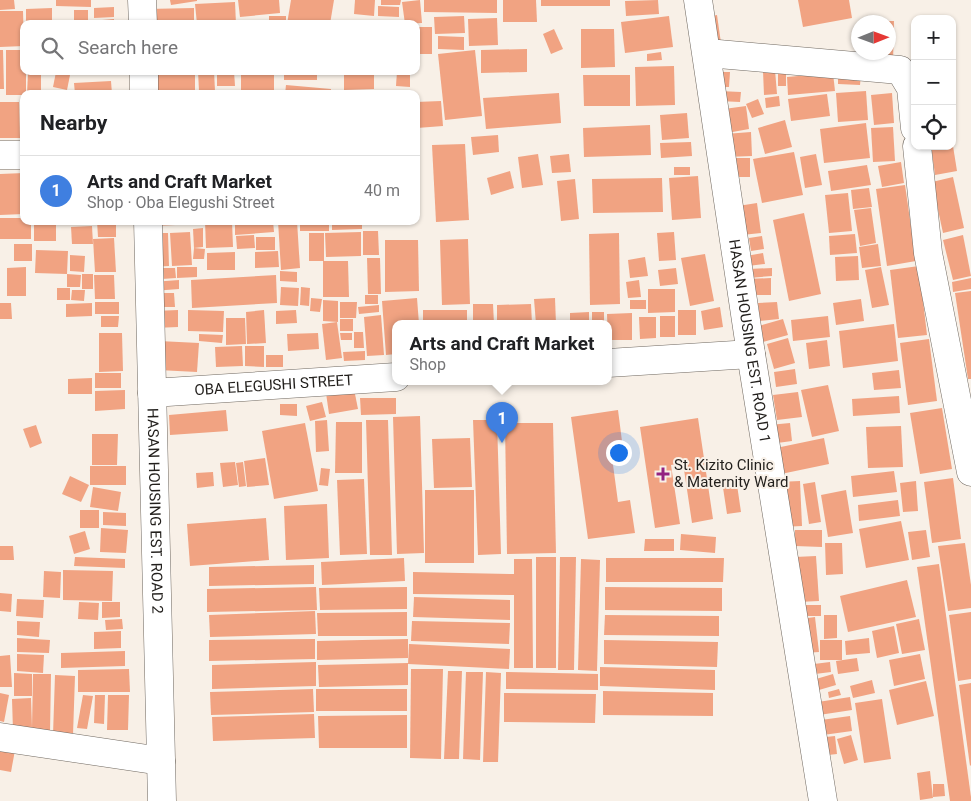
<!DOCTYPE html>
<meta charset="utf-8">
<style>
:root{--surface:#fff;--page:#f6f6f6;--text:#202124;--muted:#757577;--line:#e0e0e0;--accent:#932282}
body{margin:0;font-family:Roboto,sans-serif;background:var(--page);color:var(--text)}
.controls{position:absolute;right:15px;top:15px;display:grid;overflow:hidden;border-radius:10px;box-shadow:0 1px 4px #0004}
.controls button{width:45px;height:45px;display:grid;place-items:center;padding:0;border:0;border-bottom:1px solid var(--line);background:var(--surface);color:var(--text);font:25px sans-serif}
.compass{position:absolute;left:851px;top:15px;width:45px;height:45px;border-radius:50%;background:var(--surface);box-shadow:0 1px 4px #0004;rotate:89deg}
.you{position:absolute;left:618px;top:452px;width:18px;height:18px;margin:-12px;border:4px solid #fff;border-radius:50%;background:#1a73e8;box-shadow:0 0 0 8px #1a73e833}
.badge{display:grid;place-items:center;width:32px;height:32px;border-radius:50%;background:var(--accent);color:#fff;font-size:16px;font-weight:700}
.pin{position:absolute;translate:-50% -41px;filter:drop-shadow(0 1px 2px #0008)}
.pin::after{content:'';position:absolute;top:26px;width:18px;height:15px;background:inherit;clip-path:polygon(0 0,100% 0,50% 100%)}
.popup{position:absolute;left:392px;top:320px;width:220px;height:65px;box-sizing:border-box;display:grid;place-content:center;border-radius:10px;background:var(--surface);filter:drop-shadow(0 1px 4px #0005);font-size:16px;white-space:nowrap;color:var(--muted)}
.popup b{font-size:19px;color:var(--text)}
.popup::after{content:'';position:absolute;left:50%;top:100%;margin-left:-10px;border:10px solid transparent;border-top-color:var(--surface)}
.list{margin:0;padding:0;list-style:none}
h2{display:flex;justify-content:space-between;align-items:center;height:65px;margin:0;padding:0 20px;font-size:21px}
h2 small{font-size:16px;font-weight:400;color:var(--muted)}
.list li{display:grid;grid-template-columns:32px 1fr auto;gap:15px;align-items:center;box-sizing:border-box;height:70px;padding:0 20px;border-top:1px solid var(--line)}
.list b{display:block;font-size:19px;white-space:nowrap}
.list p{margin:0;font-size:16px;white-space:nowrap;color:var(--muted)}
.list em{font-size:16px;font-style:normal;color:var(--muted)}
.icon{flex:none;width:28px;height:28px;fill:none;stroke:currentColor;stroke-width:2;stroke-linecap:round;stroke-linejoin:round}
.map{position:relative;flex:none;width:971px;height:801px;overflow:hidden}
.search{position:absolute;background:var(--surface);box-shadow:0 1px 4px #0004;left:20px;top:20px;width:400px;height:55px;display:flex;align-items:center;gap:12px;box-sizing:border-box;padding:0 18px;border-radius:10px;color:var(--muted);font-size:19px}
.panel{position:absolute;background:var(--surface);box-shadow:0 1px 4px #0004;left:20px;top:90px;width:400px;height:135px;border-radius:10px}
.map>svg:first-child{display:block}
.building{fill:#f1a382}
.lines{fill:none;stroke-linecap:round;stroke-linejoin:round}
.minor-casing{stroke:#706961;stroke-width:29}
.minor{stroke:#fff;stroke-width:28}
.poi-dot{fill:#932282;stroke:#f8f0e7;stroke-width:2}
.labels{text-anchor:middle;stroke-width:4;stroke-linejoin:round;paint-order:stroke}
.street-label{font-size:15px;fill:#221f1c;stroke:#f8f0e7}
.poi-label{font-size:15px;fill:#221f1c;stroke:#f8f0e7;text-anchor:start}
</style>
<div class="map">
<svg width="971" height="801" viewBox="0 0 971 801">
<rect width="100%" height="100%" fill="#f8f0e7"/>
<g class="building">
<polygon points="0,0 14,0 15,9 0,10"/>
<polygon points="56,0 91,0 91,7 56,6"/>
<polygon points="170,0 197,0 197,1 171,5"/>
<polygon points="238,0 279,0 280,13 240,17"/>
<polygon points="291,0 334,0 330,24 287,24"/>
<polygon points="355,0 375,0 374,16 354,14"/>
<polygon points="381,0 401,0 400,5 381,5"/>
<polygon points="420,0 422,23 405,24 402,2"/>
<polygon points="424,0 497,0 497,13 424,12"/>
<polygon points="503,0 536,0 537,22 503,22"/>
<rect x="541" y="0" width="69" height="6"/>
<polygon points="658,0 659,14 626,16 625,1"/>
<polygon points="798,0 849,0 852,18 803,27"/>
<polygon points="235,2 236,24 197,24 195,4"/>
<polygon points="378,6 399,7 399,17 378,16"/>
<polygon points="114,7 114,17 94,18 94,8"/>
<polygon points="52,8 52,24 26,24 26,9"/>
<polygon points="194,8 194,24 147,24 147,9"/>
<rect x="74" y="10" width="14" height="14"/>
<polygon points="0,11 23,11 24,46 0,47"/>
<polygon points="717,15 721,43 708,45 704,17"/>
<rect x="269" y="16" width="17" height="8"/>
<polygon points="464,16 465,33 435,34 434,17"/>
<polygon points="669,16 673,47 625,53 621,22"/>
<polygon points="497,18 498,45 469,46 468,19"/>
<polygon points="114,19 114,24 90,24 90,21"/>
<rect x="344" y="20" width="30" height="4"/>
<polygon points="884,21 894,21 893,63 882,63 882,52 888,52 888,22 884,22"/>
<rect x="416" y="27" width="16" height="27"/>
<polygon points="554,29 563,49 551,54 543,34"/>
<polygon points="581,29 614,29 615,67 581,68"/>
<polygon points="438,36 464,37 464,50 438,49"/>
<polygon points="527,49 527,72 481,73 481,50"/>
<polygon points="0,50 3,50 4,89 0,89"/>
<polygon points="6,50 24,50 24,71 26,71 26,94 24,95 6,95"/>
<polygon points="475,50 482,116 445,120 438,54"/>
<polygon points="661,52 662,60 647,61 647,54"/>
<polygon points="674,66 675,105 636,106 635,67"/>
<polygon points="775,70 777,94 764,95 763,71"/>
<rect x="778" y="70" width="8" height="16"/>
<polygon points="150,71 195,71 195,92 150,91"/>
<polygon points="198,71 214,71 215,91 199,91"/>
<polygon points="217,71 234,71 235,86 217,86"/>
<rect x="241" y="71" width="33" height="23"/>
<rect x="284" y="71" width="33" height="9"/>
<polygon points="344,71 374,71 374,89 344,90"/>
<polygon points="397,71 410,71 410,87 396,86"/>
<polygon points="56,72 70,75 67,90 53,87"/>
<polygon points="718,72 730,72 729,87 718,87"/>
<polygon points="28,73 41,73 41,94 27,94"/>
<polygon points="833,73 835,91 788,95 787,77"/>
<polygon points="838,74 861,75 860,85 838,84"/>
<polygon points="583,75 630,75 630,106 584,106"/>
<polygon points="111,81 112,94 75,94 74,83"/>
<polygon points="286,85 331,89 331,94 285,94"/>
<polygon points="719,91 741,92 740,102 719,101"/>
<polygon points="866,91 868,120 838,122 836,93"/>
<polygon points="559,93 561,123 486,129 483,98"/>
<polygon points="892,93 894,123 874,125 871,95"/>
<polygon points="827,94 830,116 791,121 788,99"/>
<polygon points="779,96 780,106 766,108 765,98"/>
<polygon points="758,99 764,114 752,118 746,104"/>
<polygon points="441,101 443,126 417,128 416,102"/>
<polygon points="0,102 19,102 20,138 0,138"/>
<polygon points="746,106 749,129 727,133 724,109"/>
<polygon points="687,113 689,138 662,140 660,115"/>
<polygon points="785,120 792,147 765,154 758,128"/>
<polygon points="866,123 870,158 824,163 820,129"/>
<polygon points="650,125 651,155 584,157 583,128"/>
<polygon points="893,127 895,161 873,162 871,128"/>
<polygon points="751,132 752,156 726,157 725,134"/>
<polygon points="498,135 499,152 473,155 471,137"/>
<polygon points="691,142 692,156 661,158 660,143"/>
<polygon points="465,144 469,220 436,222 432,145"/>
<polygon points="931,146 953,146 957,171 935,175"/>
<polygon points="794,152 803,195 762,203 753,159"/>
<polygon points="538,154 543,185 522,188 518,157"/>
<polygon points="569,154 571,172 552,173 550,156"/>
<polygon points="816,154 822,185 805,188 800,157"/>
<polygon points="732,158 750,158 750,177 733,177"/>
<polygon points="901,162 904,183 882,187 878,166"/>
<polygon points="867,165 871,185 831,191 828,171"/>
<rect x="674" y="167" width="16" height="8"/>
<polygon points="510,171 514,188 491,195 487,178"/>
<polygon points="24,173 24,214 0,215 0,174"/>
<polygon points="698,176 701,218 672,220 669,178"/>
<polygon points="953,177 964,228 943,233 932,182"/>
<polygon points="662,178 663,212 593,213 592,179"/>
<polygon points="575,179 579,219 561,221 557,181"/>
<polygon points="905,185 916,261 887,266 876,189"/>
<polygon points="869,188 872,207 853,209 851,190"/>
<polygon points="848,193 852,231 829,233 825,195"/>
<polygon points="757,203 761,233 742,235 738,206"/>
<polygon points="871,208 876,243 860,246 854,210"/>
<polygon points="804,213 821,294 789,301 773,220"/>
<polygon points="0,218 24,218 24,221 31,221 31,239 0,239"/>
<rect x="34" y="221" width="22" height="20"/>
<polygon points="70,221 96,221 96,223 71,225"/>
<polygon points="97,221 116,221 116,237 98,237"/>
<polygon points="153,221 197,221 198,224 153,226"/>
<polygon points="205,221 232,221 233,247 206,248"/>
<polygon points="273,221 274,232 235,235 235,223"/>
<polygon points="278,221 297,221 300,268 281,270"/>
<rect x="300" y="221" width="29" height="10"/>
<polygon points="332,221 362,221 362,229 332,230"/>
<polygon points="92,226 93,244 72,244 71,227"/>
<polygon points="203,228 203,247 194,248 193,229"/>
<polygon points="363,231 378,231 379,255 363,255"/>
<polygon points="190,232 191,248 189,248 191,248 192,265 172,266 170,233"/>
<polygon points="361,232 361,256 326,257 325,233"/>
<polygon points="674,232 676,260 659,261 657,233"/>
<polygon points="149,233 168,233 169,266 150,267"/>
<rect x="309" y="233" width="15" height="28"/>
<polygon points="619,233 620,304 590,305 589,234"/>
<polygon points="855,234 857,253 830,255 829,236"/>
<polygon points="254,235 255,248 237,249 236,236"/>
<polygon points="963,235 971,276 953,280 943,240"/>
<polygon points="762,236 764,249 751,251 749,238"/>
<rect x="256" y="237" width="19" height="13"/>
<polygon points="114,238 116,272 95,272 93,239"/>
<polygon points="468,239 470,304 442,305 440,240"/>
<polygon points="385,240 418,240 419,291 385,292"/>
<rect x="14" y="244" width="18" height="17"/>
<polygon points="878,244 881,266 862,268 859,247"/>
<polygon points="194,248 205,249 204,259 193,259"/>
<polygon points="36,250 68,251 67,274 81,275 80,287 67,287 67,274 35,273"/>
<polygon points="278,251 279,267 255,268 255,252"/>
<polygon points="235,252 235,270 207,270 207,253"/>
<polygon points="763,253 765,264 748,266 746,256"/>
<polygon points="705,254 714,301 690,306 681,258"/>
<polygon points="70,255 85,256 84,272 70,271"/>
<polygon points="858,256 859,280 836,281 835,257"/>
<polygon points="645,257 648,276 630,278 628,260"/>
<polygon points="367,258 380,258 381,294 368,294"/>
<polygon points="323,261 348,261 349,297 323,297"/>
<polygon points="919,266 927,335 898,338 890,270"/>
<polygon points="26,267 26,296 7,296 7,268"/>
<polygon points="177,267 197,267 197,277 177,278"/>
<polygon points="881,267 889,305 872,308 865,270"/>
<polygon points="161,268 175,268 176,278 162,279"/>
<polygon points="676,268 678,284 660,286 658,270"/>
<polygon points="772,268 772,276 749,278 748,269"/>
<polygon points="280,271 297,272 297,282 280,281"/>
<rect x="82" y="274" width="11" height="15"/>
<polygon points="94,275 114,275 115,299 95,299"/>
<polygon points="276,275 277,303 192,308 191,280"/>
<polygon points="771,278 771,295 747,295 747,279"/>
<polygon points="971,278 971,289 953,292 952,282"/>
<polygon points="179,280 179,289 153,291 152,282"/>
<polygon points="639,280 641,297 628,298 626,282"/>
<polygon points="281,287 299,288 298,306 280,305"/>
<polygon points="301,287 310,288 309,306 300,305"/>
<rect x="57" y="288" width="13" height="12"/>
<polygon points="648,289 675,289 675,312 648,313"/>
<polygon points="72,290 85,290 84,301 71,300"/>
<polygon points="971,291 971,379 968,379 955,293"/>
<polygon points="152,293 174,293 175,307 152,307"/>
<rect x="365" y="295" width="13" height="9"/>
<polygon points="311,298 322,299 320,312 310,311"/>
<polygon points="417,298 419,324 396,324 396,354 386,355 382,301"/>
<polygon points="555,298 556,324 536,324 534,299"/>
<polygon points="861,299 864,321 836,325 833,303"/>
<polygon points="323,300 338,301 338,322 323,321"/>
<rect x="630" y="300" width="16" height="9"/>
<rect x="95" y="302" width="24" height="12"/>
<polygon points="340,302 357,302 356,318 340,318"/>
<polygon points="777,302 779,319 760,321 758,303"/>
<polygon points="0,303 11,303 12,319 0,319"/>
<polygon points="92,303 92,316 66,317 66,304"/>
<polygon points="473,304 493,304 494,324 473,324"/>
<polygon points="531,304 532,324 497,324 497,305"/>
<polygon points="379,305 379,312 359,314 358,307"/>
<polygon points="720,307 723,327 704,330 701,311"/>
<polygon points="178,310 178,327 154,328 154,311"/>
<polygon points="188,310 224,311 223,332 188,331"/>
<polygon points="264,310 266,343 247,344 246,312"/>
<polygon points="296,310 297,323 276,324 276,311"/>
<rect x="423" y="310" width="44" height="14"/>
<rect x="678" y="310" width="18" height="25"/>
<polygon points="589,312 589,324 570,324 570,313"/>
<rect x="592" y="312" width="12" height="12"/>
<polygon points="632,313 632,340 608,340 607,314"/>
<polygon points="381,315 384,355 367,356 364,317"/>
<polygon points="101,316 119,316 118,327 101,327"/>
<rect x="660" y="316" width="15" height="21"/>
<polygon points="828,316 830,337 793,341 791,320"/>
<polygon points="639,317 656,317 656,338 640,339"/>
<polygon points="226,318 245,318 246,344 226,345"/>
<rect x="340" y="319" width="13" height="12"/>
<polygon points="783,319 788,335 756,344 752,328"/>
<polygon points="337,322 342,358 326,360 322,324"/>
<polygon points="894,324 898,361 843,368 839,331"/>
<polygon points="354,332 363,332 364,348 354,348"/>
<polygon points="99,333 122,333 123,371 99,372"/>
<polygon points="318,333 319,349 288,351 287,334"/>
<polygon points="340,333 352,333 352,340 341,340"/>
<polygon points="199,334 223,335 222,343 199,341"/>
<polygon points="788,338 795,363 774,369 767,344"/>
<polygon points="929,339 937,401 908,405 900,343"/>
<polygon points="827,340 830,366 809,369 806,343"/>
<polygon points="159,341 199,343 197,372 158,370"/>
<polygon points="242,346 243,366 216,367 215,347"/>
<polygon points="245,346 264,346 264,367 245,366"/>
<polygon points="365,351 365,360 344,361 343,352"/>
<rect x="266" y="355" width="17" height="12"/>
<polygon points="795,369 797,384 776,387 774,372"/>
<polygon points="899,370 901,388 874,390 872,373"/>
<rect x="95" y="373" width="26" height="15"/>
<polygon points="92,378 92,394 68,394 68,379"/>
<polygon points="828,385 839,431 812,437 801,390"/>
<polygon points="354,389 358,409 329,414 326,393"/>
<polygon points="125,390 125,409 95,411 95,391"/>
<polygon points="798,392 802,417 777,420 773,395"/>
<polygon points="899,396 900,413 853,416 852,399"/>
<polygon points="360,398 396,398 396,414 361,415"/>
<polygon points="322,402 326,417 310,421 306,406"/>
<polygon points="280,404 297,404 297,416 280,415"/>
<polygon points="942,408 952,469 920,474 910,413"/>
<polygon points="226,410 228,431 170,435 169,415"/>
<polygon points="618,410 623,449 611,450 618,502 630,500 635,533 588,539 571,417"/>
<polygon points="420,416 424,553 397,554 393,417"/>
<polygon points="698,418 713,519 692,523 683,463 671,465 680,524 655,528 640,427"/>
<polygon points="327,420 329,451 316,452 315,421"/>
<polygon points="366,420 388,420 392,555 370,555"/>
<polygon points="473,420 497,420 501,554 478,555"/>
<polygon points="336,422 362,422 362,473 335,473"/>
<polygon points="305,423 318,491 274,499 262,431"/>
<polygon points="505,423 553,423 556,553 507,554"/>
<polygon points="790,423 792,441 770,444 769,425"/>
<polygon points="36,425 42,443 30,448 23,429"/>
<polygon points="901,426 903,467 868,468 866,427"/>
<polygon points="92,434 118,434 117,465 92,465"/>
<polygon points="470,438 472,487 434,488 432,439"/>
<polygon points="824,438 829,464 781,474 776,448"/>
<polygon points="265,458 269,485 247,487 244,461"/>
<polygon points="235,462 238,485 223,487 220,463"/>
<polygon points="243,462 246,486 239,487 236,463"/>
<rect x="90" y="466" width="36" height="19"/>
<polygon points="321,468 330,469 328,486 319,485"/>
<polygon points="894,471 897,492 853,497 851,476"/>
<polygon points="213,472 214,486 197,488 196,473"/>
<polygon points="70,476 89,485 81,502 62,494"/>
<polygon points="736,478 741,512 727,514 722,481"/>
<polygon points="953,478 961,539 932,543 924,482"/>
<polygon points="364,479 367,554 340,555 337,480"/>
<polygon points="800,481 802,526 781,527 778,482"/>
<polygon points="916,481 918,511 903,512 900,483"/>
<polygon points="815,482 821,522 809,524 803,484"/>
<polygon points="93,487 121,492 118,511 90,507"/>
<rect x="425" y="490" width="49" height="73"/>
<polygon points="846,490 853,533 828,537 821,495"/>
<polygon points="898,500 900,516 859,521 858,505"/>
<polygon points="327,504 329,558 286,560 284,506"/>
<rect x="80" y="510" width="19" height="18"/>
<polygon points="103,512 126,513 126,526 103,525"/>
<polygon points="266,518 269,560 190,566 187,524"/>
<polygon points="901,521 909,560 866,568 859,529"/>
<polygon points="101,528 128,530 126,553 100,552"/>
<polygon points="795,530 822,530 822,547 795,546"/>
<polygon points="926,530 930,557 912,560 908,532"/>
<polygon points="85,531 90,549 74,554 69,536"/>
<polygon points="681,534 716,537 715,553 680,550"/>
<polygon points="645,539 674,539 674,551 644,551"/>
<polygon points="825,543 842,543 843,574 826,575"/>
<polygon points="965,543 971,585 971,608 948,611 938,546"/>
<polygon points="0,546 13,546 14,560 0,560"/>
<polygon points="816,556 819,601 798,602 795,557"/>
<polygon points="75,557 125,559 125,568 74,566"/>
<rect x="536" y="557" width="20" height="111"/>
<polygon points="560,557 576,557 574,670 558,670"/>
<polygon points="404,558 405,581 322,585 321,562"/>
<polygon points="606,558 724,558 723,582 606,582"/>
<polygon points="514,559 532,559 533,668 514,668 514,595 413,594 413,572 514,574"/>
<polygon points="581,559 600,560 597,671 578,670"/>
<polygon points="939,564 971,797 971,801 950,801 917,567"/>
<polygon points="314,565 314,584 209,586 209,567"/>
<polygon points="63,570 113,571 112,601 63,600"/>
<polygon points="44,571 61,572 60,598 43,597"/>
<polygon points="907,580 916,617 848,632 840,596"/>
<polygon points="316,587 317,610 207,612 207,589"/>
<polygon points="407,587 407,609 320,610 319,588"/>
<polygon points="605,587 722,588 722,611 605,610"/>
<polygon points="0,593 12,594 11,612 0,611"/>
<polygon points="414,597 510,600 510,620 413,617"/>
<polygon points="17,599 44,600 43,618 16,616"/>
<polygon points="79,602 99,603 98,620 78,619"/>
<polygon points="102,602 120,602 120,617 102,618"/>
<rect x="801" y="605" width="20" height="11"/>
<polygon points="315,611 316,634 210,637 209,615"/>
<polygon points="407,612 407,636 318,636 317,613"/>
<polygon points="971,612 971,679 958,681 949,615"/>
<polygon points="605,615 719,616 719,636 604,635"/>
<polygon points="824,615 837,615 837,638 824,639"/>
<polygon points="815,617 819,652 804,653 801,619"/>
<polygon points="122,619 123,629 106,630 105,620"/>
<polygon points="919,619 925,650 902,654 896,624"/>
<polygon points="17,621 40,622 39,637 17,635"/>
<polygon points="412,621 510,623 509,644 411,641"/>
<polygon points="894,626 899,653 877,658 872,631"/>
<polygon points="121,631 121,648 94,649 94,632"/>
<polygon points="17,638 50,640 49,653 17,652"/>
<polygon points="869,638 870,653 846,655 845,641"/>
<polygon points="315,639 315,659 209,661 209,640"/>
<polygon points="408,639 408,658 317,660 317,641"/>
<polygon points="604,640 718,642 717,667 604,664"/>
<rect x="820" y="640" width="22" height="20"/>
<polygon points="409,644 510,649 509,669 408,664"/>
<polygon points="125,651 125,666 61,668 61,653"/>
<polygon points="17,654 44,655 43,673 17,671"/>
<polygon points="920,654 925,679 894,686 889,660"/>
<polygon points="10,655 12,687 0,687 0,656"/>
<polygon points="857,658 859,671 838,674 836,661"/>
<polygon points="316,662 316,686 212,689 212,665"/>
<polygon points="830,662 831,672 815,674 814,664"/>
<polygon points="408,663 408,685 319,687 318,665"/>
<polygon points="600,667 715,670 715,690 600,686"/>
<polygon points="129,669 130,692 78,692 78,670"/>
<polygon points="411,669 443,669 441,759 410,758"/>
<polygon points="448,671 462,671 459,759 444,759"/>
<polygon points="466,672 483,672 480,760 463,759"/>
<polygon points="486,672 501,673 498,762 483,762"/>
<polygon points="506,672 598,674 598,690 506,689"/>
<polygon points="14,673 32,674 32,696 14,696"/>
<polygon points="33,674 51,674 50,733 13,731 12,699 31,698 32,728"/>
<polygon points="833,674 836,685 819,690 816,679"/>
<polygon points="55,675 75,676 73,735 53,735"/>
<polygon points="872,680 875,693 853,698 850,686"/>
<polygon points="926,681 934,716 897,725 889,690"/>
<polygon points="971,683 971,765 970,766 959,685"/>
<polygon points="313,689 314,712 211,715 210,692"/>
<rect x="316" y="689" width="91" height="22"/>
<polygon points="839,689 841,695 829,698 828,692"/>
<polygon points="603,691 713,693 713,716 603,715"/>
<polygon points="0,693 9,695 4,722 0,721"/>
<polygon points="504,693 596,694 595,723 504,722"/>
<polygon points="83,695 93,696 87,729 77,728"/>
<polygon points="95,695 105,695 104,724 94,723"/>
<polygon points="108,695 129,695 128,730 107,730"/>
<polygon points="850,697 852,710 819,715 818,702"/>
<polygon points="882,699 891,759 864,763 855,703"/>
<polygon points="314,714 315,738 213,741 212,717"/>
<polygon points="407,715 407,748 319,748 318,716"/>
<polygon points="850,716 852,731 823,735 821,720"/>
<polygon points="851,735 858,760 844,764 837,739"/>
<polygon points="835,736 837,754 828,755 826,737"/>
<polygon points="0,748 15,750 11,772 0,770"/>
<polygon points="930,771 933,798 920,800 917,773"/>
<polygon points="933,784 944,784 945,796 933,797"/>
</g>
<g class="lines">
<g class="minor-casing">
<g id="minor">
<polyline points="142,0 143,24"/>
<path id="s1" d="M698 0 751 354 823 801"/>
<polyline points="707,53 900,70 911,88 915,128"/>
<polyline points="144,71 144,94"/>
<polyline points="917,146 928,253 971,472"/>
<polyline points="0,155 24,155"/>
<path id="s2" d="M148 221 162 801"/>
<polyline points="608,363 751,354"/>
<path id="s3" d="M152 393 396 377"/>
<polyline points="0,737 161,761"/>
</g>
</g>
<use href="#minor" class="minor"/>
</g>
<path class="poi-dot" d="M660.5 466.5h5v5h5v5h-5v5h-5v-5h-5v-5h5z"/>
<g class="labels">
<g class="street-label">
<text dy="5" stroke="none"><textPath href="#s1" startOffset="345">HASAN HOUSING EST. ROAD 1</textPath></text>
<text dy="5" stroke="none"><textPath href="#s3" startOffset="122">OBA ELEGUSHI STREET</textPath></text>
<text dy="5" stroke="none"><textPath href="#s2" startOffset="290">HASAN HOUSING EST. ROAD 2</textPath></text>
</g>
<g class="poi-label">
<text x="674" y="470">St. Kizito Clinic<tspan x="674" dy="17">&amp; Maternity Ward</tspan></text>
</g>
</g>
</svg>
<div class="controls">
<button>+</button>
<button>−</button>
<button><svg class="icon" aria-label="locate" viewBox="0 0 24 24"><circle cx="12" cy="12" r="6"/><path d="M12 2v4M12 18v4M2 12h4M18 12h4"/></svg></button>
</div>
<svg class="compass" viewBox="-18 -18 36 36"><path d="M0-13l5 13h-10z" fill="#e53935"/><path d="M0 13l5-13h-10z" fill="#757577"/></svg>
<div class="you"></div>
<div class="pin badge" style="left:502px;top:443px;background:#3f7fe0">1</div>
<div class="popup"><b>Arts and Craft Market</b>Shop</div>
<div class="search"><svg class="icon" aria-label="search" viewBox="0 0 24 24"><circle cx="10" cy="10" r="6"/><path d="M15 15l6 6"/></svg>Search here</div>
<section class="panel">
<h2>Nearby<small></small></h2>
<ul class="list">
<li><span class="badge" style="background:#3f7fe0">1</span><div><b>Arts and Craft Market</b><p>Shop · Oba Elegushi Street</p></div><em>40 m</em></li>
</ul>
</section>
</div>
